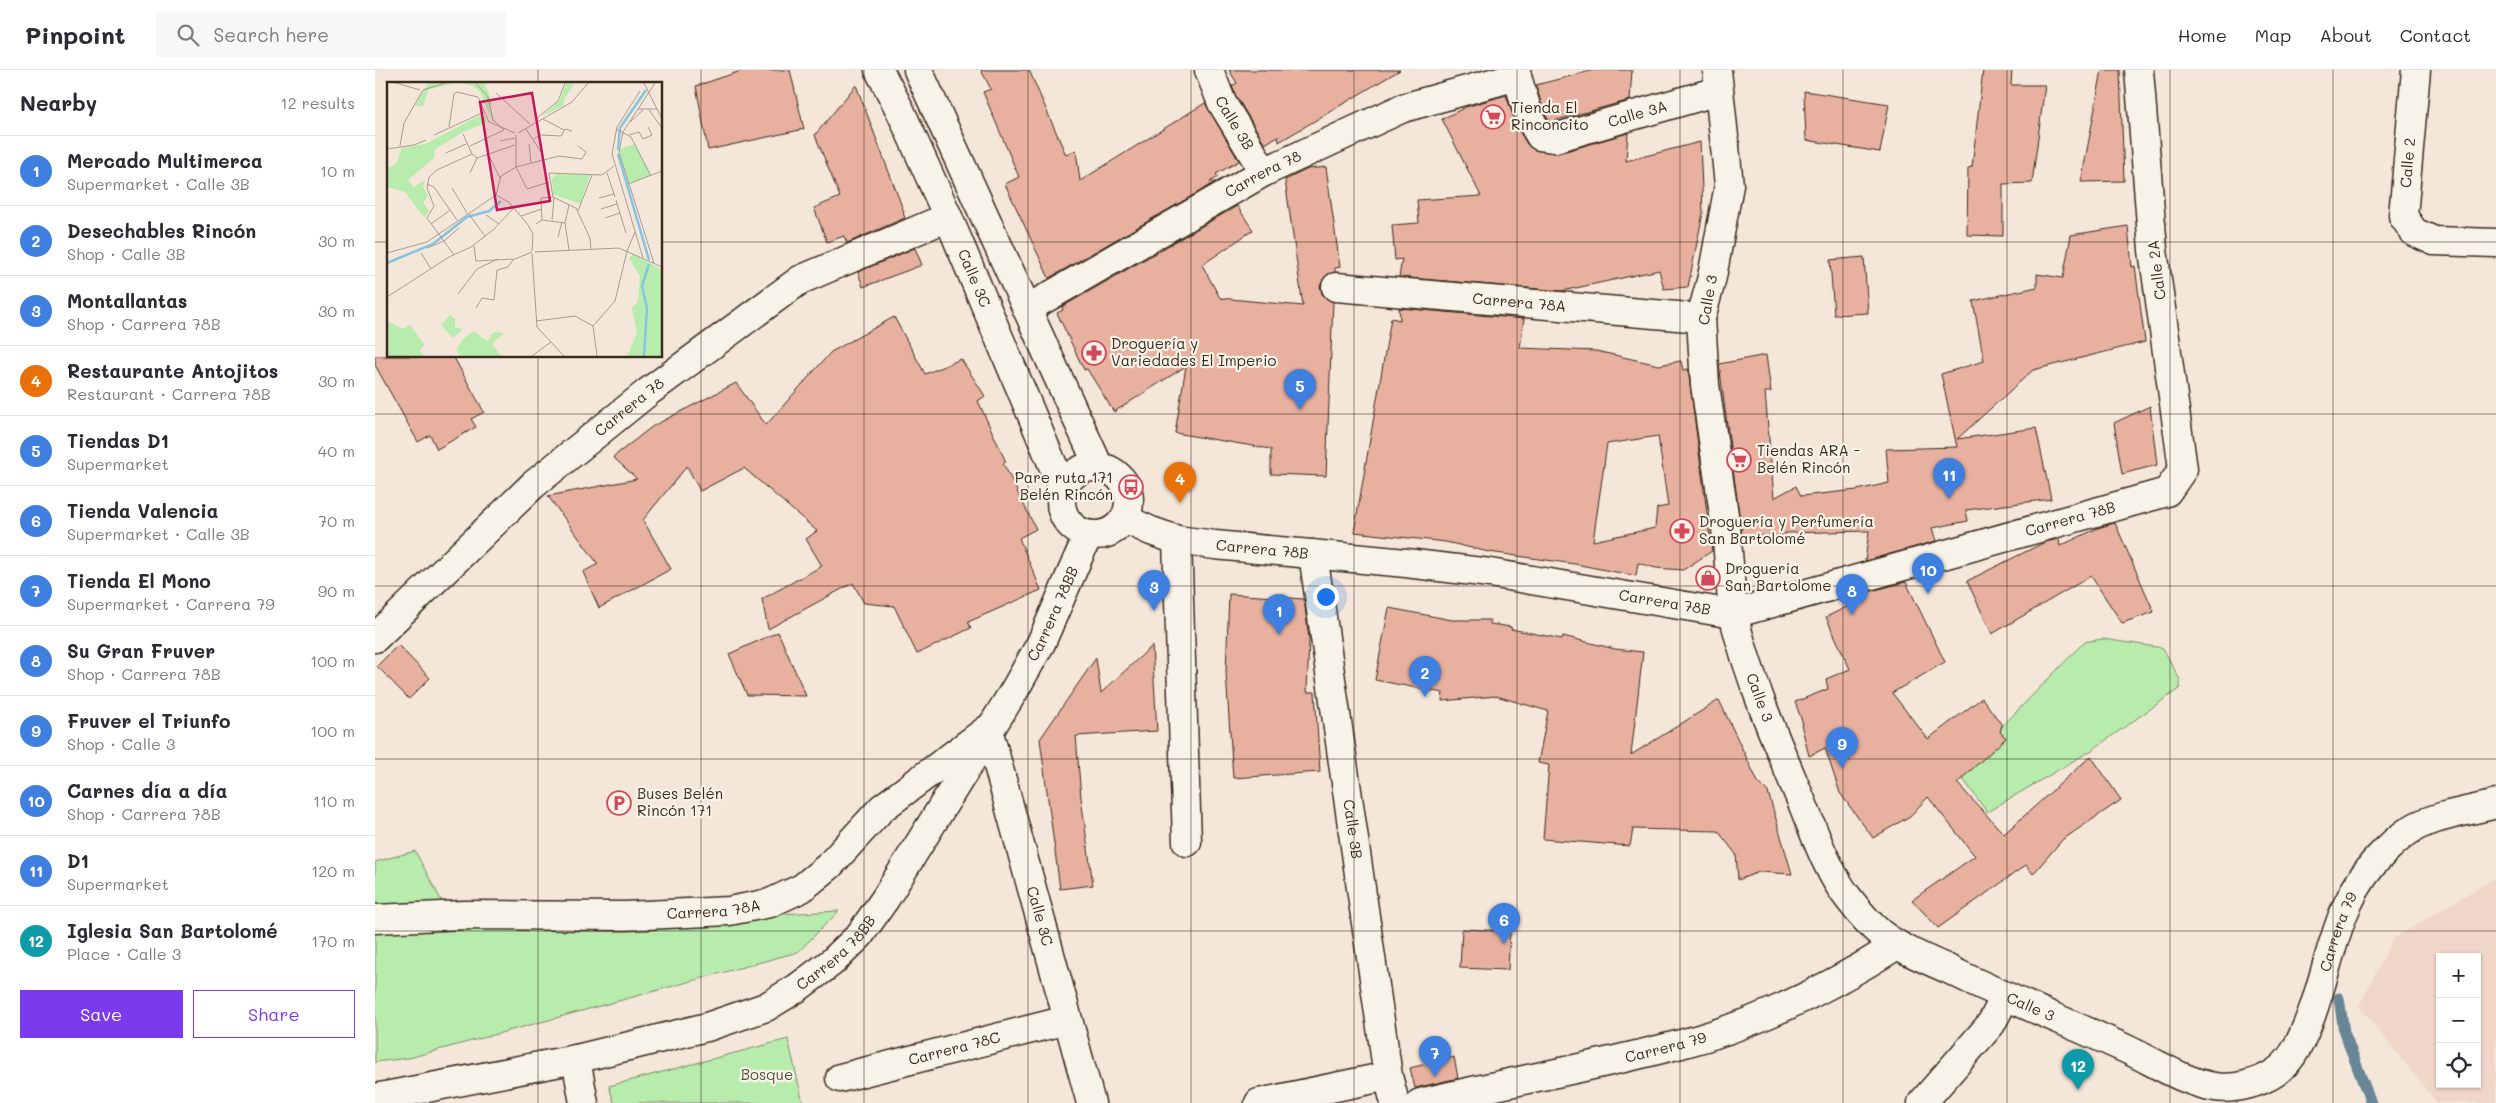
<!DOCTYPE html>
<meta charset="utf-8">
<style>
:root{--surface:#fff;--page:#f7f7f7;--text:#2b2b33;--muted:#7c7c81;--line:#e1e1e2;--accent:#7c3aed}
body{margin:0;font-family:Mali,sans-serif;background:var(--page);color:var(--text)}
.controls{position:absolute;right:15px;bottom:15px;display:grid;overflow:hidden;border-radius:0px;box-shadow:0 1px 4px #0004}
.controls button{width:45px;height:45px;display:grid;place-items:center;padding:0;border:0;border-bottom:1px solid var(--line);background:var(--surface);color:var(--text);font:25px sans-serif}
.you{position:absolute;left:950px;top:526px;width:18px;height:18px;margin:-12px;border:4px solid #fff;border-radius:50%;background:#1a73e8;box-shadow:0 0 0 8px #1a73e833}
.badge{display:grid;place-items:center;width:32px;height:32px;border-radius:50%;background:var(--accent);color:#fff;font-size:16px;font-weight:700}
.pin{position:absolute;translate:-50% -41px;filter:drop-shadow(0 1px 2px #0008)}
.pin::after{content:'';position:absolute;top:26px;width:18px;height:15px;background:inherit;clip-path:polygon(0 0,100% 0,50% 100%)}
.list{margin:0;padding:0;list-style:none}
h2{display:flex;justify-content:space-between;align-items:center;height:65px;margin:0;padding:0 20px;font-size:21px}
h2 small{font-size:16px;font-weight:400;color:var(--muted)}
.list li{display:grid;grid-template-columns:32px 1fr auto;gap:15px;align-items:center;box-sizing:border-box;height:70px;padding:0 20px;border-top:1px solid var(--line)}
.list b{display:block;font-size:19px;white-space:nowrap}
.list p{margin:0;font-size:16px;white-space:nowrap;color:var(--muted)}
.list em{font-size:16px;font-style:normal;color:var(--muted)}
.actions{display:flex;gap:10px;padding:15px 20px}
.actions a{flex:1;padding:11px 0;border:1px solid var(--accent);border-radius:0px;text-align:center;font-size:18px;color:var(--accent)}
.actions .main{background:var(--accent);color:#fff}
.icon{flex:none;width:28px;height:28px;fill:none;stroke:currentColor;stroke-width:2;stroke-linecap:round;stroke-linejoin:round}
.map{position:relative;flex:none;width:2121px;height:1033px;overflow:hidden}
header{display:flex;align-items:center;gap:30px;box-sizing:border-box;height:70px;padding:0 25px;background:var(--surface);border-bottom:1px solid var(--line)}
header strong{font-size:24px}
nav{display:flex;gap:28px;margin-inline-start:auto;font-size:18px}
.search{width:350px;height:45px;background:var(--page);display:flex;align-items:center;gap:12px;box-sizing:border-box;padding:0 18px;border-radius:0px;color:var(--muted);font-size:19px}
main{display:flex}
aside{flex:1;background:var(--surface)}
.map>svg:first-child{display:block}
.built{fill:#f0d6c8;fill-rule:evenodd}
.green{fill:#b8ecad;stroke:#7a8b66}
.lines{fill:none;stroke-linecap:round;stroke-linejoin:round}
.stream{stroke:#678695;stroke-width:11}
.building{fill:#e8b19f;stroke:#3b2a1e;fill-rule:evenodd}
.pedestrian-casing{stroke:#3b2a1e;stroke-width:31}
.minor-casing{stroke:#3b2a1e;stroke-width:31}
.secondary-casing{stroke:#3b2a1e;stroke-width:31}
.pedestrian{stroke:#f7f3e8;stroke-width:28}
.minor{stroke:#f7f3e8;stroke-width:28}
.secondary{stroke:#f7f3e8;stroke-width:28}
.grid{fill:none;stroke:#3b2a1e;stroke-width:1;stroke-opacity:0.55}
.labels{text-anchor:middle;stroke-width:4.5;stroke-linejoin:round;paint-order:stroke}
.poi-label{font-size:15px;fill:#3b2a1e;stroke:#f7f3e8;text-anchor:start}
.street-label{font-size:15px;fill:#3b2a1e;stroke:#f7f3e8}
.park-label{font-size:15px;fill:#54513b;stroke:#f7f3e8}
.inset-river{fill:none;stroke:#84c4e4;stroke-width:2.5}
.inset-road{fill:none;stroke:#aa9b8e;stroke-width:1}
.view{fill:#c2185b;fill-opacity:0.15;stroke:#c2185b;stroke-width:2.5}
.inset-edge{fill:none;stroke:#3b2a1e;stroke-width:2.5}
</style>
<header>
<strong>Pinpoint</strong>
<div class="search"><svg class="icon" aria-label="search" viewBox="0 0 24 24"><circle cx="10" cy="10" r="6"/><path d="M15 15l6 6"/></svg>Search here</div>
<nav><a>Home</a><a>Map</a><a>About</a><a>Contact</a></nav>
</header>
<main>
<aside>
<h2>Nearby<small>12 results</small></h2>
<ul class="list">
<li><span class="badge" style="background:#3f7fe0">1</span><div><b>Mercado Multimerca</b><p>Supermarket · Calle 3B</p></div><em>10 m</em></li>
<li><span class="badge" style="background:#3f7fe0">2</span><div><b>Desechables Rincón</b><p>Shop · Calle 3B</p></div><em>30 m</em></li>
<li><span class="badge" style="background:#3f7fe0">3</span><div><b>Montallantas</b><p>Shop · Carrera 78B</p></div><em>30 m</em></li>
<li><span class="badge" style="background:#e8710a">4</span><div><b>Restaurante Antojitos</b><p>Restaurant · Carrera 78B</p></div><em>30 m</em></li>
<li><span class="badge" style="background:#3f7fe0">5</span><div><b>Tiendas D1</b><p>Supermarket</p></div><em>40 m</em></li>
<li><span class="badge" style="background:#3f7fe0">6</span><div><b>Tienda Valencia</b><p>Supermarket · Calle 3B</p></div><em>70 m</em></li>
<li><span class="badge" style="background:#3f7fe0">7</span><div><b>Tienda El Mono</b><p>Supermarket · Carrera 79</p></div><em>90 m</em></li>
<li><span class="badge" style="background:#3f7fe0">8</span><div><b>Su Gran Fruver</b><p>Shop · Carrera 78B</p></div><em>100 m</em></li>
<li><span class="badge" style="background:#3f7fe0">9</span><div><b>Fruver el Triunfo</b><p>Shop · Calle 3</p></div><em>100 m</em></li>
<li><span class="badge" style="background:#3f7fe0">10</span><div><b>Carnes día a día</b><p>Shop · Carrera 78B</p></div><em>110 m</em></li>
<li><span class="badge" style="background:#3f7fe0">11</span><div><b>D1</b><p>Supermarket</p></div><em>120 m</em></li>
<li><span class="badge" style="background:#0f9aa8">12</span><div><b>Iglesia San Bartolomé</b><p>Place · Calle 3</p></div><em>170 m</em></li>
</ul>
<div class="actions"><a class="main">Save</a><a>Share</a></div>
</aside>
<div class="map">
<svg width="2121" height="1033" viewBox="0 0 2121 1033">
<rect width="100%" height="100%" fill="#f4e6d9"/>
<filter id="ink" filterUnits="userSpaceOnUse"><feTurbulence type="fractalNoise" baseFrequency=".02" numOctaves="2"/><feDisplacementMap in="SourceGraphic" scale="10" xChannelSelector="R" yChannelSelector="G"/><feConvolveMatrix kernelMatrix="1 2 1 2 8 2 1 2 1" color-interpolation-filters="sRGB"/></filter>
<g filter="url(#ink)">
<path class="built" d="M2121 807V1033H2062L1984 936 2018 869ZM2065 887H2102V1014H2065Z"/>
<g class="green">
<polygon points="1728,569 1788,578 1805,610 1805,618 1717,680 1612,742 1583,702 1709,572"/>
<polygon points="40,781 82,860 464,841 423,882 34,988 0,992 0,792"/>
<polygon points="413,969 428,1033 239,1033 234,1016"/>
</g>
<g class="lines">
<polyline class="stream" points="1964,928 1969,962 1996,1033"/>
</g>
<g class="building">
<polygon points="369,0 415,0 429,59 333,80 321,16"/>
<polygon points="606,0 654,0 691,85 701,80 705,111 830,33 864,91 841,104 843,107 835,112 841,112 674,208 630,114 644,107 608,22 616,19"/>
<polygon points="854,0 1025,0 904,72 903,66 890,74 861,26 857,16 862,13"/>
<polygon points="1219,0 1257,0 1255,30 1175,52 1169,43 1161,15"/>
<polygon points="1608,0 1637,0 1636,15 1670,15 1657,113 1628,114 1628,166 1592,165 1593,98 1597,97"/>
<polygon points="1727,0 1745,0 1749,111 1706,112"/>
<polygon points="481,15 529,142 528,143 530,148 472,173 469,166 452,172 439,138 465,127 440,65"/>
<polygon points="1429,21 1514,34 1505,82 1431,70"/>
<polygon points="1131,25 1142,57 1152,74 1163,81 1184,83 1253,63 1251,91 1325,72 1328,143 1313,217 1289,219 1284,200 1187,221 1024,207 1027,189 1020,190 1017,155 1044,153 1042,130 1106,126 1067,49 1091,37"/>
<polygon points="951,97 965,197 960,198 960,202 949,208 945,216 947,224 958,232 951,406 896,404 896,379 800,363 811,296 739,342 712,299 709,300 682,243 688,240 687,237 862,136 878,160 827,195 845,228 928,236 910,110 933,99"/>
<polygon points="1753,156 1757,197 1760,196 1770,272 1658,300 1582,369 1661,358 1676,429 1591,440 1593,451 1557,458 1561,471 1490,491 1494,461 1410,463 1410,466 1367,466 1344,294 1391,285 1396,322 1390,322 1399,428 1421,416 1426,426 1482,420 1514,413 1511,379 1582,377 1566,304 1609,291 1598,231 1662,217 1662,204 1688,208 1696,165"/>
<polygon points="540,178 547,195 488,217 483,202"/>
<polygon points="1489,187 1493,243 1459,245 1455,190"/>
<path d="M1024 238 1149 249 1145 278 1221 281 1284 295 1306 291 1308 300 1313 299 1337 481 1308 500 1281 498 1263 493 1261 506 1200 494 1114 482 1071 472 979 462 1016 248 1025 250ZM1283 366 1293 436 1282 438 1280 458 1218 471 1232 374Z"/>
<polygon points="519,247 550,304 586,289 610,326 603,331 631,392 628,393 661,459 644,468 666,520 593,552 596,558 542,584 519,536 489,533 478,513 393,559 387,529 447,496 431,469 442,461 369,398 325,421 312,396 268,450 296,499 224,538 208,502 223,494 173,426 262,409 238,387 278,356 361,313 391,355 456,282"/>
<polygon points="0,286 78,286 109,342 96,349 101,357 62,379 55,365 43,372 0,295"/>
<polygon points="1775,336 1782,395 1747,404 1739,353"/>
<polygon points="1740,453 1779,542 1747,553 1716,506 1617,564 1592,511 1670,472 1684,469 1685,476 1723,458"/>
<polygon points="1531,512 1570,592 1517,623 1553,669 1607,628 1627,655 1625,662 1631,668 1582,713 1629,764 1716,686 1746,730 1687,770 1658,804 1651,795 1563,858 1537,830 1600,786 1553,727 1535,746 1498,768 1465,723 1450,678 1434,686 1426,654 1428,654 1420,632 1453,619 1451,609 1475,599 1451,547 1484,531 1485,524"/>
<polygon points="854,524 929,529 934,569 932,622 940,622 945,702 858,708 851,603"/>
<polygon points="1014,538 1077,550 1115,550 1115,554 1136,557 1136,559 1187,569 1188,566 1240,579 1268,582 1256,685 1344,630 1383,712 1393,722 1417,804 1384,802 1363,810 1361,784 1343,761 1258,759 1255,776 1168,769 1174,695 1163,693 1173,641 1121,626 1067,631 1068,623 1000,610"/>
<polygon points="403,562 431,626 372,625 354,584"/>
<polygon points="23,575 55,608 34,629 2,596"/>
<polygon points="777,576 782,661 701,666 706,728 718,815 685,819 665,669 721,588 726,623"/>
<polygon points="1087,859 1135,861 1133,900 1085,898"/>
<polygon points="1079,987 1083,1008 1040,1018 1035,998"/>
</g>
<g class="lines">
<g class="pedestrian-casing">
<g id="pedestrian">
<path id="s1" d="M1140 0 1155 49 1165 66 1180 68 1343 21"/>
<polyline points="884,1033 1013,1006"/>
</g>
</g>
<g class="minor-casing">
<g id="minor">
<path id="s2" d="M834 0 847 33 889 102"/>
<path id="s3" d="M1342 0 1354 115 1337 207 1326 248 1330 315 1351 458 1358 544 1792 422 1808 399 1778 180 1764 0"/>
<polyline points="2041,0 2028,146 2039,162 2059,171 2121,173"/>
<path id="s4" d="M961 217 1326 248"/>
<path id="s5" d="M652 239 889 102 1028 38 1142 6"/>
<polyline points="802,470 812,772"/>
<path id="s6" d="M938 484 1013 1006 1020 1033"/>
<path id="s7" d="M0 568 158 415 273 322 425 210 573 147"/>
<path id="s8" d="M0 849 89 845 250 846 354 841 395 833 427 818 454 796 507 738 613 659 716 1033"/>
<polyline points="201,989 209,1033"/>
<path id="s9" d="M465 1008 692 950"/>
<path id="s10" d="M0 1028 201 989 332 957 391 937 422 918 457 892 484 866 510 829 639 621 666 573 713 465"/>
<path id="s11" d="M1045 1033C1131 1012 1220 997 1306 974 1383 954 1456 917 1522 875"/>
<polyline points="1547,1033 1616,954 1630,927"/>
</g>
</g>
<g class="secondary-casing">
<g id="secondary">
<path id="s12" d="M504 0 525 40 573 147 688 419"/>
<polyline points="543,0 724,397"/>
<circle cx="720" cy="431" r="34"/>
<path id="s13" d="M750 449 776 461 802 470 840 475 1031 493 1115 503 1358 544C1374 608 1400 669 1426 730 1439 762 1453 803 1474 829 1484 842 1494 854 1506 864 1526 879 1550 889 1573 899 1631 928 1690 951 1749 978 1778 991 1808 1012 1840 1017 1860 1020 1885 1013 1901 1002 1920 989 1929 964 1937 943 1958 884 1962 827 2010 781 2020 771 2030 762 2042 756 2067 744 2095 741 2121 734"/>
</g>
</g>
<use href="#pedestrian" class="pedestrian"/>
<use href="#minor" class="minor"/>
<use href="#secondary" class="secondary"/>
</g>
</g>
<path class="grid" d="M163 0V14M326 0V1033M489 0V1033M653 0V1033M816 0V1033M979 0V1033M1142 0V1033M1305 0V1033M1468 0V1033M1632 0V1033M1795 0V1033M1958 0V1033M0 172H14M286 172H2121M163 286V1033M0 344H2121M0 516H2121M0 689H2121M0 861H2121"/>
<defs>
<g id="supermarket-ring" transform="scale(1.25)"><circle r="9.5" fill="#f7f3e8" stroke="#d1495b" stroke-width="1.5"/><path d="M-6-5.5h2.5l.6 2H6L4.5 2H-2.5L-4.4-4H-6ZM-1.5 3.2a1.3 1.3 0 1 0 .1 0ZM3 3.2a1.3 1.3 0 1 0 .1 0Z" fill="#d1495b"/></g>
<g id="pharmacy-ring" transform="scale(1.25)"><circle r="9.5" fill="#f7f3e8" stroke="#d1495b" stroke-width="1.5"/><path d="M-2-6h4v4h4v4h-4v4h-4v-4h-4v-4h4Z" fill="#d1495b"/></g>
<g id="bus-ring" transform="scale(1.25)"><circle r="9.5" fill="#f7f3e8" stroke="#d1495b" stroke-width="1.5"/><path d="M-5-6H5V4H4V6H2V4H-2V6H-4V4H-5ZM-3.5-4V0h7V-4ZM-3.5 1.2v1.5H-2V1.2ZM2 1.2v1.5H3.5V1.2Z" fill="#d1495b"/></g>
<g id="shop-ring" transform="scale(1.25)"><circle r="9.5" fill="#f7f3e8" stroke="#d1495b" stroke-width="1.5"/><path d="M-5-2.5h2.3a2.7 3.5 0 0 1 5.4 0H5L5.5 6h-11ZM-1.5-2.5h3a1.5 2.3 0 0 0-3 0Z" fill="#d1495b"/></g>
<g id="parking-ring" transform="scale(1.25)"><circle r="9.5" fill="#f7f3e8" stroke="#d1495b" stroke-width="1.5"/><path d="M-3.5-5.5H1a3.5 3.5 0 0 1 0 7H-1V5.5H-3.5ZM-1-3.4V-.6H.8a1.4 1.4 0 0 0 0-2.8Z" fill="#d1495b"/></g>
</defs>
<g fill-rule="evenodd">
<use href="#supermarket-ring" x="1118" y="47"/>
<use href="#pharmacy-ring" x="719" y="283"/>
<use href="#supermarket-ring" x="1364" y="390"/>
<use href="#bus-ring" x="756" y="417"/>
<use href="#pharmacy-ring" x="1307" y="461"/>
<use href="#shop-ring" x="1333" y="508"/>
<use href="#parking-ring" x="244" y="733"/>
</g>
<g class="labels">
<g class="poi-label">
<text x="1136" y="43">Tienda El<tspan x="1136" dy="17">Rinconcito</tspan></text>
<text x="736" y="279">Droguería y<tspan x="736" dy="17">Variedades El Imperio</tspan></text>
<text x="1382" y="386">Tiendas ARA -<tspan x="1382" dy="17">Belén Rincón</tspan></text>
<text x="738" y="413" text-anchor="end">Pare ruta 171<tspan x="738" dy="17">Belén Rincón</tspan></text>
<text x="1324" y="457">Droguería y Perfumería<tspan x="1324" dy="17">San Bartolomé</tspan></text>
<text x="1350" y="504">Droguería<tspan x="1350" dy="17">San Bartolome</tspan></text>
<text x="262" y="729">Buses Belén<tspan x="262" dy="17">Rincón 171</tspan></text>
</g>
<g class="street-label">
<text dy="5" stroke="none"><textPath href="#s1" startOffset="172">Calle 3A</textPath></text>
<text dy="5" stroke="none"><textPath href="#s2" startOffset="59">Calle 3B</textPath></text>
<text transform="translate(2033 93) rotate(-85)" y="5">Calle 2</text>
<text dy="5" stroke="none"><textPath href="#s5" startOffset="272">Carrera 78</textPath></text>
<text transform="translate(1782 200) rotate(-97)" y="5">Calle 2A</text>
<text dy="5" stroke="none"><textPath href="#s12" startOffset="229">Calle 3C</textPath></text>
<text transform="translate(1333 230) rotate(-80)" y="5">Calle 3</text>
<text dy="5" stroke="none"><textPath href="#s4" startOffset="184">Carrera 78A</textPath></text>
<text dy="5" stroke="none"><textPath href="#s7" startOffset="344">Carrera 78</textPath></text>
<text dy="5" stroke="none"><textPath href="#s3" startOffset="900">Carrera 78B</textPath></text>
<text dy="5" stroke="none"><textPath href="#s13" startOffset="142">Carrera 78B</textPath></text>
<text dy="5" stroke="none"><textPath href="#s13" startOffset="548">Carrera 78B</textPath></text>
<text dy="5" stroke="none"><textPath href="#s10" startOffset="896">Carrera 78BB</textPath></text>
<text dy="5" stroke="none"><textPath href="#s13" startOffset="705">Calle 3</textPath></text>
<text dy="5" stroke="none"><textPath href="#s6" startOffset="278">Calle 3B</textPath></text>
<text dy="5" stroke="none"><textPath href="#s8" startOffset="339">Carrera 78A</textPath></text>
<text dy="5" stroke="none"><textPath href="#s8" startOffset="871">Calle 3C</textPath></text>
<text dy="5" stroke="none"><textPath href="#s13" startOffset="1561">Carrera 79</textPath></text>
<text dy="5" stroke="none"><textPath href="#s10" startOffset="491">Carrera 78BB</textPath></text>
<text dy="5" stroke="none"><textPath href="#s13" startOffset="1140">Calle 3</textPath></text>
<text dy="5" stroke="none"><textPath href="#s11" startOffset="252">Carrera 79</textPath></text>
<text dy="5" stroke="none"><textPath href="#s9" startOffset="118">Carrera 78C</textPath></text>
</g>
<g class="park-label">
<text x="392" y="1010">Bosque</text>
</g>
</g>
<g transform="translate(12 12)">
<rect width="275" height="275" fill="#f4e6d9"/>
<path d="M41 1H68L41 8 36 25 28 23ZM75 1H100L98 3 106 20 102 23 106 42 93 10 86 4ZM179 1 187 2 177 18V23L154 35 173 18ZM96 32 100 40 76 50 48 67 47 76 21 98 26 105 39 98 36 104 41 115 36 120 42 129 37 136 18 110 0 105V86L9 82 15 66 38 62ZM248 62 264 94 241 102 232 67ZM169 92 203 93 193 122 166 112 165 97ZM246 172 275 188V274H240L250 251 245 227 251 219 253 194 242 176ZM63 233 68 237V245L76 247 66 256 54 243ZM0 239 16 247 23 243 38 263 32 268 37 274H0ZM87 249 100 259 107 250 117 251 105 262 114 274H73L69 268 77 256Z" fill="#b8ecad"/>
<path class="inset-river" d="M231 68 233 46 259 8M231 72 262 178M0 181 46 162 80 135 102 129 114 119M257 274 260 226 255 204 262 182"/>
<path class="inset-road" d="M9 1 33 8M257 1 275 37M36 8 58 1M253 9 230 45 225 72 256 176M109 11 143 42M251 27H270M262 28 275 46M149 37 171 19 178 1M156 37 177 48M243 40 256 28M62 45 67 12 70 10 91 15 102 40 128 51M139 47 154 70M229 47 244 55 264 94M131 51 185 20 201 1M76 52 85 72 90 76 83 91M47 53 97 30M129 53V85L114 94 109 113 123 121 141 143 146 152 145 169M242 53 252 50 256 57 265 53 261 45M147 57 153 53 174 54 178 47 185 49M113 59 128 56M142 62 144 81M13 64 17 41 36 8M83 64 117 48 106 38 101 15 89 1M0 67 27 63 39 58M59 71 79 62M101 72 113 96M90 76 128 63M220 91 228 115M162 100 140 107 129 85 172 74 195 77 199 70 191 64M40 102 47 105 70 138M241 102 275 89M65 106 80 131M212 116 227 112M229 118 239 151M189 126 166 115 162 91 215 93 227 84M189 126 203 156 204 168M214 127 230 122M191 129 205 93M81 131 98 154M99 133 112 142M134 134 155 127M218 136 233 131M155 138 154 116 166 115M165 138 167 116M44 142 63 128M149 142 155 138 178 141M171 155 175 140M87 164 89 179 128 177 145 170M40 166 57 159 72 146M182 168 178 141 182 123M148 170 232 166 275 185M0 171 40 160 109 113M34 171 44 187M145 172 150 245 177 274M67 173 40 136 47 124 40 106 42 95 50 88 85 72M267 181 232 70 236 50 268 1M71 212 90 187 111 177M0 215 62 175 84 165 106 148 126 127M89 226 95 216 107 218 110 188 121 185 126 178M149 239 188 234 206 244M145 274 164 260M210 274 206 244 228 219 240 169 248 150"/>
<path class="view" d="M145 11 163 119 110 128 93 20Z"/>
<rect width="275" height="275" class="inset-edge"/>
</g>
</svg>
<div class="controls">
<button>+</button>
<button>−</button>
<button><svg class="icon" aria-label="locate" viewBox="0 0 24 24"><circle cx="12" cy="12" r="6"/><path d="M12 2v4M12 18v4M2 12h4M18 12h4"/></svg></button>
</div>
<div class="you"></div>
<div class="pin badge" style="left:904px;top:565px;background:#3f7fe0">1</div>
<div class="pin badge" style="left:1050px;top:627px;background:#3f7fe0">2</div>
<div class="pin badge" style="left:779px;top:541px;background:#3f7fe0">3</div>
<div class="pin badge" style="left:805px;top:433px;background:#e8710a">4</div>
<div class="pin badge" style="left:925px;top:340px;background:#3f7fe0">5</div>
<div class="pin badge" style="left:1129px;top:874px;background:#3f7fe0">6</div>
<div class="pin badge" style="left:1060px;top:1007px;background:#3f7fe0">7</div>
<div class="pin badge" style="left:1477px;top:545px;background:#3f7fe0">8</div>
<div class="pin badge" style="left:1467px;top:698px;background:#3f7fe0">9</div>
<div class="pin badge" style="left:1553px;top:524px;background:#3f7fe0">10</div>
<div class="pin badge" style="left:1574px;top:429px;background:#3f7fe0">11</div>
<div class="pin badge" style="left:1703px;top:1020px;background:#0f9aa8">12</div>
</div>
</main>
